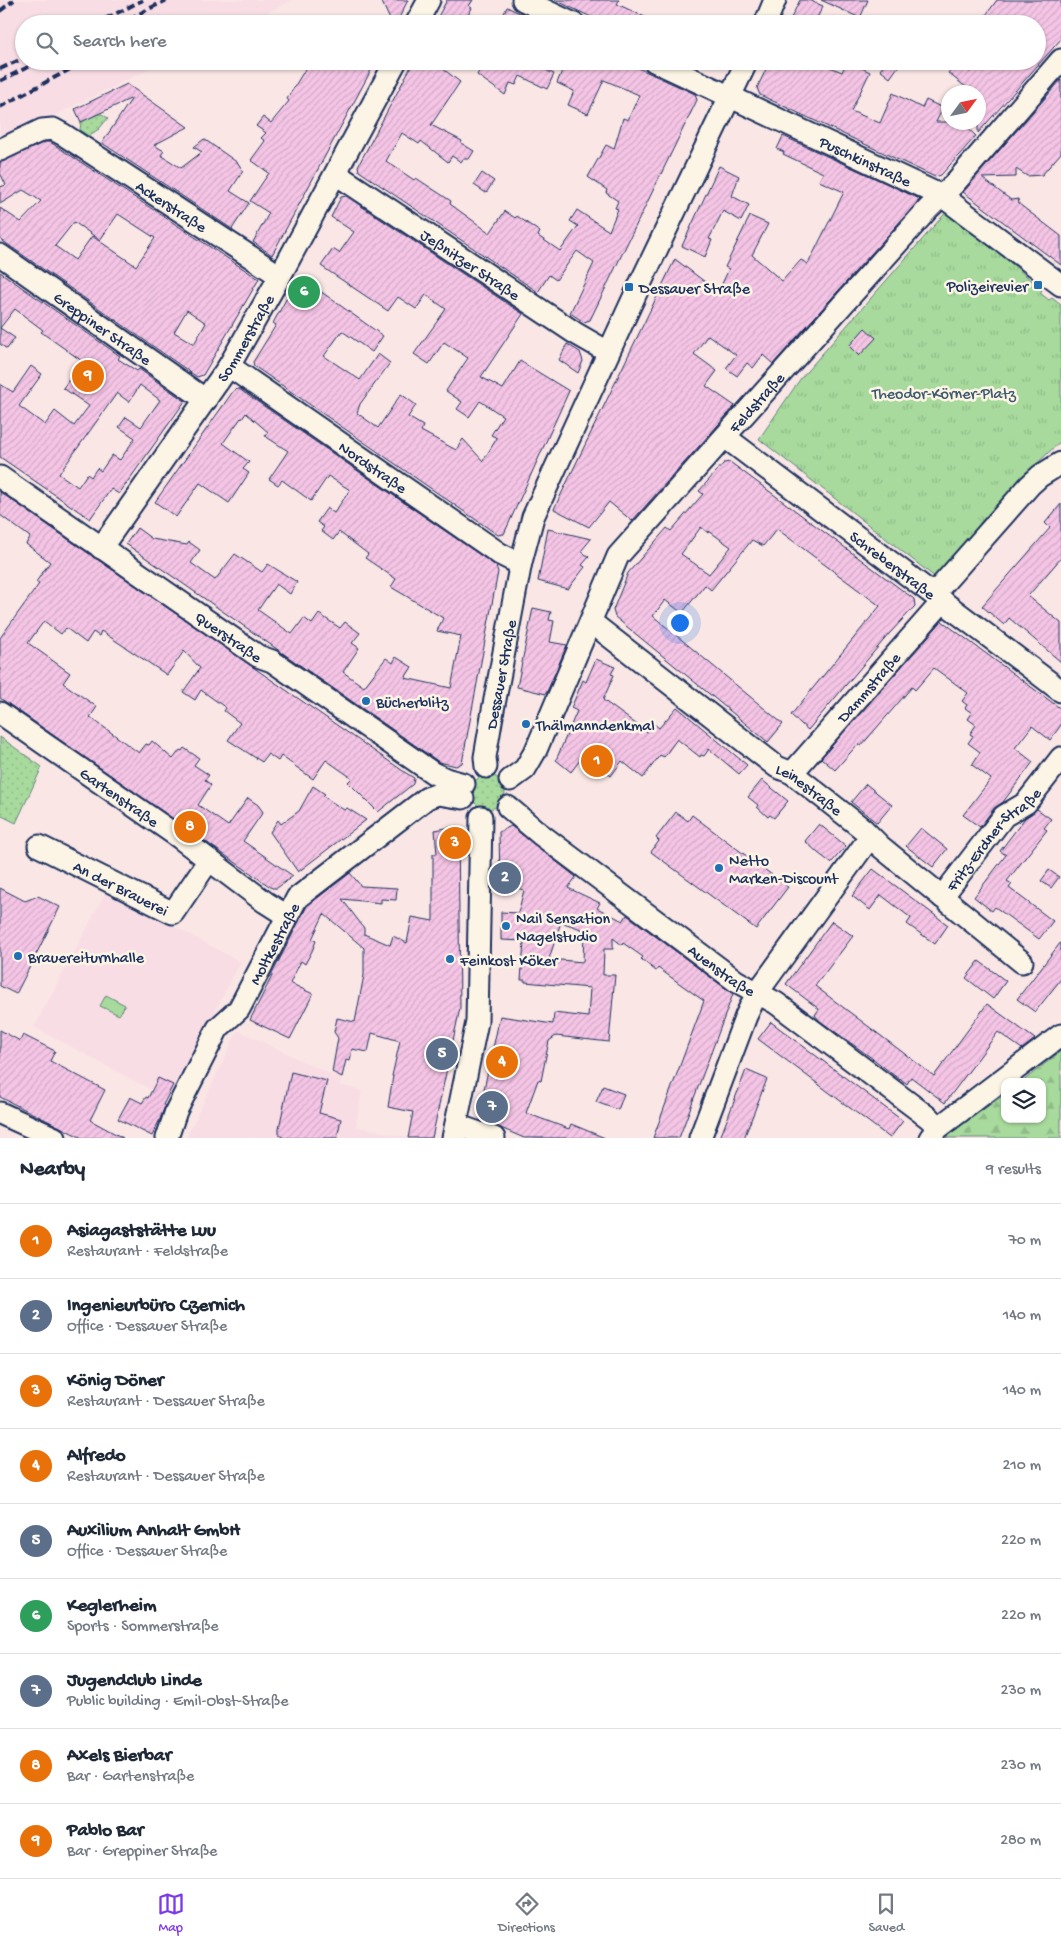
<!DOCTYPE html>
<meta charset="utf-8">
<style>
:root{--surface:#fff;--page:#f6f6f7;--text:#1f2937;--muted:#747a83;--line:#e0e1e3;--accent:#7c3aed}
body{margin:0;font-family:"Gochi Hand",sans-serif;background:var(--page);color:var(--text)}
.controls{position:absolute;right:15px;bottom:15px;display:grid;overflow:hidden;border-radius:10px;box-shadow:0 1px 4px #0004}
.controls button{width:45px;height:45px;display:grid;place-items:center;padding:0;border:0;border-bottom:1px solid var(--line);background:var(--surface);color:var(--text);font:25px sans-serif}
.compass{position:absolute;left:941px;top:85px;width:45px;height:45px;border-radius:50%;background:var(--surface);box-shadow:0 1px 4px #0004;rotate:57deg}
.you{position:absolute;left:679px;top:622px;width:18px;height:18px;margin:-12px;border:4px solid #fff;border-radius:50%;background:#1a73e8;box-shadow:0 0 0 8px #1a73e833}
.badge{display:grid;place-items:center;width:32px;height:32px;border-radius:50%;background:var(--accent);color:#fff;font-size:16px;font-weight:700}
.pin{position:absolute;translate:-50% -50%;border:2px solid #fff;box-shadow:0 1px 5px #0006}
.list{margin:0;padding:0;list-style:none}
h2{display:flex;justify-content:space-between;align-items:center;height:65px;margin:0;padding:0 20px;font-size:21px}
h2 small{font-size:16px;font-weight:400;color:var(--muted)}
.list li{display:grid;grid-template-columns:32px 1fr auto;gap:15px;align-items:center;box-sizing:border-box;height:75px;padding:0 20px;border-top:1px solid var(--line)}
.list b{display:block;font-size:19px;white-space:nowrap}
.list p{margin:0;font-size:16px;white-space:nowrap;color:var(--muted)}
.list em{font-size:16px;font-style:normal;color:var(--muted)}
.icon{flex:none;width:28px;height:28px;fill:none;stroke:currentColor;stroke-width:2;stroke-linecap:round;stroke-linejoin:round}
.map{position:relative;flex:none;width:1061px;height:1138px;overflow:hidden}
.search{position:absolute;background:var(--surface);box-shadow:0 1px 4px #0004;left:15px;right:15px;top:15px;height:55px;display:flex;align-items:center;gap:12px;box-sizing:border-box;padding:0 18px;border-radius:28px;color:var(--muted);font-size:19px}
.sheet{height:740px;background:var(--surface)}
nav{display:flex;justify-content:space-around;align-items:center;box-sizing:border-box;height:70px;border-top:1px solid var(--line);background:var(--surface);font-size:14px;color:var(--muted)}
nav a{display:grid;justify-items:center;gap:2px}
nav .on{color:var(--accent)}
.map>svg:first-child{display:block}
.built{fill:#f9dde5}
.grass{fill:url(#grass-dots);stroke:#61847d}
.forest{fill:url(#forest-firs);stroke:#61847d}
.park{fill:url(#park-tufts);stroke:#61847d}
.pitch{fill:#a7da9c;stroke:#61847d}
.building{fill:url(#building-hatch);stroke:#1b2f5e;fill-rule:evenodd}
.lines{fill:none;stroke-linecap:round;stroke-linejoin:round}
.minor-casing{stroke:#1b2f5e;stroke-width:25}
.minor{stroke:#fcf5e5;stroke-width:21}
.rail{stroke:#1b2f5e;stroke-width:4;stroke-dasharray:8 4;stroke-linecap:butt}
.poi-dot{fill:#1f6fb2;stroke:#fcf5e5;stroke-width:2}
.labels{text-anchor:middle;stroke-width:5;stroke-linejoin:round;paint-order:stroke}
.street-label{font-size:16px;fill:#1b2f5e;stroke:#fcf5e5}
.poi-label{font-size:16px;fill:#1b2f5e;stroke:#fcf5e5;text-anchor:start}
.park-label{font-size:16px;fill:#3e5a6e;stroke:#fcf5e5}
</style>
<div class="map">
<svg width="1061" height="1138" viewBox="0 0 1061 1138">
<defs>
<pattern id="grass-dots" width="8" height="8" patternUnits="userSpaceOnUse" patternTransform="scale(1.25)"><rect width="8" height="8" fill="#a7da9c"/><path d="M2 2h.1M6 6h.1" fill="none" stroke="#8fbb89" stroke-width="1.8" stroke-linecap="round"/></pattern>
<pattern id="forest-firs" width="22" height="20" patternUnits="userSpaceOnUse" patternTransform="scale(1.25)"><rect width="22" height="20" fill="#a7da9c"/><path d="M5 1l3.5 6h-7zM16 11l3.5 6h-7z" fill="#8fbb89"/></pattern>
<pattern id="park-tufts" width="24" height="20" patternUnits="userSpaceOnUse" patternTransform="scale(1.25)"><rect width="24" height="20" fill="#a7da9c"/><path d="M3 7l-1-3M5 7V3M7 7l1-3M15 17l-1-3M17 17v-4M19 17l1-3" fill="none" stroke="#8fbb89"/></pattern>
<pattern id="building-hatch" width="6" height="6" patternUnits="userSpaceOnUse" patternTransform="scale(1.25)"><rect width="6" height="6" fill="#f6c5e6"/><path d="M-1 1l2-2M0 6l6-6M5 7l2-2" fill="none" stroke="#d2aac8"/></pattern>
</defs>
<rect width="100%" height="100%" fill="#fae7e5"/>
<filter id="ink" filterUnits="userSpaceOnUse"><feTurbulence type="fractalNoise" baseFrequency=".02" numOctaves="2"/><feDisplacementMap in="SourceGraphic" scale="10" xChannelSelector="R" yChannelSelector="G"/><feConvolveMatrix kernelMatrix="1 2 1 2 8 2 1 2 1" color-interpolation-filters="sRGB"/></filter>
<g filter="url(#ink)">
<g class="built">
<polygon points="0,0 293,0 244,24 24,24 24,61 166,61 0,142"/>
<polygon points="107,890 241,962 168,1099 34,1027"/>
<polygon points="238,1030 341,1079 340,1085 362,1091 356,1126 410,1138 186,1138"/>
</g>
<g class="grass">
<polygon points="98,114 102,114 108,118 99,129 88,136 80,130 81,122"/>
<polygon points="0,737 42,767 16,823 0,815"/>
<circle cx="488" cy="792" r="17"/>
</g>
<polygon class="forest" points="1061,1051 1061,1138 947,1138 956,1129 1005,1094 1005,1119 1042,1119 1042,1082 1022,1082"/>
<polygon class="park" points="948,210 1038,286 1042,290 1040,293 1049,300 1052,298 1061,305 1061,441 1021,478 980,523 980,531 936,578 759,439 801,378"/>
<polygon class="pitch" points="106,995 125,1005 119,1015 100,1006"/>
<g class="building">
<polygon points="381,0 408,0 396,24 392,24"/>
<polygon points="447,0 473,0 469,6 472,8 463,24 434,24"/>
<polygon points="555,0 619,0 617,4 660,24 606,24"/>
<polygon points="800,0 809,0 823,6 814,24 788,24"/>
<polygon points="821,0 868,0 860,18"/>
<polygon points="997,0 1061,0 1061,39 978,133 978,92 972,92 948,73 957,62 970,72 978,61 1037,61 1037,24 999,24 986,15"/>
<polygon points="507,7 542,24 499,24"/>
<polygon points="310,61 376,61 272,255 253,242 269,213 250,201 269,173 251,160 265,141 261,138 266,133 256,126 263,117 271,123 289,101 287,99"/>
<polygon points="414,61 436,61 443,65 442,68 460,82 431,125 462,141 461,143 474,151 469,159 463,159 461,162 452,156 448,162 421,141 419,144 402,133 386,161 414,180 416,178 451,201 450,204 490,233 505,211 515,218 517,216 540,232 538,236 560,251 578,226 570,221 577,210 609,231 618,209 615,208 618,201 606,193 607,190 588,177 606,145 614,149 623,118 628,120 639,95 604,80 588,114 568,105 574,91 557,83 566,61 623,61 695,94 697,100 590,320 584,322 570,313 594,263 577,251 556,280 549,275 538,292 359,171 358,166"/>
<polygon points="485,61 526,61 554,74 547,89 520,76 516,85 510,83 505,95 477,75"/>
<polygon points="770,61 802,61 811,65 812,61 816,61 842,72 847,61 870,72 851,111 880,123 893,93 922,108 926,100 943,108 936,122 961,122 976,136 941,175 935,177 760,95 757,88"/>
<polygon points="887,61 902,61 890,78 880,70"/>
<polygon points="1061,80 1061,153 1042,175 1027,176 1016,169 1016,177 982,178 1011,200 1018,199 1019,204 1061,236 1061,265 963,192"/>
<polygon points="127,84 188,127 154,145 164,151 161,155 181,168 202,152 194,147 204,139 238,163 243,171 230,191 249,203 232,229 102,143 132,98 81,122 75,109"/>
<polygon points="783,136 920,199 773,364 763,355 753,368 747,363 737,376 726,368 736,355 708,335 694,354 717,371 706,386 735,406 632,521 609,502 589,527 554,509 675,259 718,292 729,269 725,267 750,216 768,224 752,255 782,281 801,260 808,264 844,192 819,181 823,173 783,154 784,152 777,149"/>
<path d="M45 142H50L259 279 203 375 197 377 0 239V208L21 222 41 201 23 190 0 204V187L6 185 0 173V162ZM118 214 155 238 136 266 92 236 75 260 55 246 74 222 100 240ZM187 310 206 323 194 344 174 332Z"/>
<polygon points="719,166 739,176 732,196 749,205 741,221 723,211 709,239 712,240 705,257 682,246"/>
<polygon points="482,173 494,181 486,193 474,185"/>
<polygon points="346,196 523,314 481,377 503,389 520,361 569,391 504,534 498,535 254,366 253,362 276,325 273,323 299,276 383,336 372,352 342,331 324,356 360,380 378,354 390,363 360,404 357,413 378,428 401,394 416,405 408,417 423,426 421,431 456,450 463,439 483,461 497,438 491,435 503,416 480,401 469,417 457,409 462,402 446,391 468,358 444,342 429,364 414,354 446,309 426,295 416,309 398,297 388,311 321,266 333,249 339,253 354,232 331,217 341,197"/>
<path d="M0 272 120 356 118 359 137 371 139 369 185 401 119 494 111 489 90 519 0 457V384L13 392 31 366 42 374 19 406 45 425 55 411 74 426 89 406 63 388 82 361 41 332 43 330 15 309 0 328 15 338 7 349 0 344ZM140 385 160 400 141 427 126 417 119 427 135 438 120 460 112 455 101 471 97 468 91 477 87 474 78 487 59 474 117 393 129 402Z"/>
<polygon points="865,328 876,338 859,356 849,346"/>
<polygon points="567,344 580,352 583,361 578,373 559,360"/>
<polygon points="239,389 496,566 498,572 462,763 456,766 439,762 126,544 137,528 152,539 187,545 189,542 200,550 191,563 215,580 235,554 262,572 268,564 297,582 290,594 276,584 258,610 292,634 304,618 312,624 319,614 340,628 345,622 360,633 352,643 359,648 343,672 364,687 386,658 393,663 396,657 412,667 405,678 451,688 461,636 437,631 443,618 391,587 396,579 365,558 368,554 339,532 333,540 321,531 324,527 317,522 327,508 334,513 350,490 328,476 311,501 282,480 278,485 269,479 288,451 265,436 268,432 246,413 242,419 241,418 223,443 249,462 243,469 249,473 229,503 200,483 176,517 155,502 234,390"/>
<path d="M730 462 914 599 915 606 889 634 808 730 791 715 880 606 777 529 763 546 752 540 711 590 705 585 682 613 665 600 653 616 783 724 768 742 615 617 613 610 628 573 667 528 671 531 703 494 699 491 724 463ZM701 527 708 533 709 531 731 547 709 574 681 554Z"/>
<polygon points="0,492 406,773 414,778 413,784 378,812 348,782 352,778 326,760 313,779 281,756 278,761 268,754 262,762 228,740 240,723 224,711 226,708 201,690 195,700 183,692 200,668 184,651 167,675 101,631 99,636 93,632 86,643 66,628 61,634 44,621 28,643 70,673 63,683 97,707 90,717 139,753 146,744 149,745 152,741 173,759 180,750 182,751 184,748 199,758 194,765 209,775 205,780 211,785 198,805 228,826 248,798 258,805 263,812 243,841 293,876 277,888 272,888 0,698 0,638 39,584 36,582 50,562 26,544 30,537 0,515"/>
<polygon points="1061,504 1061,558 1028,596 1061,623 1061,662 1009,618 1004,625 982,606 1050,528 1045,523"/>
<polygon points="548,529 591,539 581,551 589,557 582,565 585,567 568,589 538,581"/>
<polygon points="533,608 551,612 549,620 554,621 550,642 567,645 546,694 517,687"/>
<polygon points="942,621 1061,709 1061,725 1050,740 1032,726 1015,748 1033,762 1003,802 994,808 980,827 963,815 991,779 972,765 980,752 968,743 973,736 970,734 976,725 968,719 972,713 965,708 967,705 962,701 968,693 934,668 915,690 912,687 861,746 858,744 835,770 821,758"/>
<polygon points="596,659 615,667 611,674 614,675 603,700 647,732 654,724 659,728 677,707 747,765 739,774 709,749 704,756 701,755 700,757 677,739 664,757 660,755 643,778 622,761 611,776 583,756 571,772 556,760 577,711 571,708 583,680 586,682"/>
<polygon points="762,780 788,801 774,818 770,815 768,817 757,807 758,805 748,797"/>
<polygon points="866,784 892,805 877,823 851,802"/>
<polygon points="313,786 325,794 323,796 344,810 347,808 366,820 298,872 270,832 278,820 281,824 299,811"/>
<polygon points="1037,809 1051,819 1044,828 1047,830 1007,881 1012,884 1009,888 1053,921 1039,939 995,907 992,911 974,897 1006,855 1000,851 1025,818"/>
<polygon points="676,812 688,821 692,815 788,887 756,929 651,852 659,841 656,838"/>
<polygon points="819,824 846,846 831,863 818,853 805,841"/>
<polygon points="458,826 460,1008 432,1138 408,1138 413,1112 388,1107 393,1076 392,1076 400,1041 372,1033 368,1052 352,1049 350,1061 346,1060 342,1077 332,1072 338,1038 334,1032 337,1018 355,1022 364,975 364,948 324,914 312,939 316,941 312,951 305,964 301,961 290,983 313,994 290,1039 250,1020 272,976 272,974 307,906 350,873 361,886 397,888 396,900 381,899 381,903 342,899 364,928 364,934 390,945 393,936 407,943 412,917 433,921 433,854 437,854 435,830"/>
<path d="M511 826 576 877 568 888 600 903 597 908 623 921 627 915 733 994 679 1138H653L704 1001 658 968 656 971 641 959 643 957 623 943 622 945 613 938V949H604L603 975H615L609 1042 556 1036 549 1041 541 1081 538 1080 526 1113 569 1129 571 1124 605 1138H524L480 1119 479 1112 500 1016 553 1024 554 1013 588 1017 590 988 525 982V980H521L524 941 501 940V912L518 913 524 890 500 883 499 832ZM561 922 584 930 583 962 549 959Z"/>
<polygon points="921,828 947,849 933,867 906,846"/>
<polygon points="873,869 948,925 935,944 907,924 911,918 881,895 870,910 852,896"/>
<polygon points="1049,870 1059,877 1051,888 1041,881"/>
<polygon points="0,888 25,901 38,896 60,907 16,994 0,986"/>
<polygon points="832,921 853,936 815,986 934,1076 987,1004 1035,1039 1022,1049 998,1032 945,1103 911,1077 907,1084 901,1079 900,1080 876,1061 820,1021 815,1015 819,1009 786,984"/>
<polygon points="1061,942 1061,979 1035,1012 1017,999"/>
<polygon points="979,961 1006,981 993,999 966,978"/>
<polygon points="771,1022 903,1121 890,1138 758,1039"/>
<polygon points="0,1030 20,1041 23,1035 55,1051 50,1061 105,1090 90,1120 123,1138 82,1138 0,1097"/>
<polygon points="746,1070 767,1079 744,1138 720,1138"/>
<polygon points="291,1072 327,1081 319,1113 341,1119 337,1138 284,1138 279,1135 279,1128"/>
<polygon points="158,1078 173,1085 163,1105 165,1106 160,1119 152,1136 118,1119 130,1097 142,1103 146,1097 148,1098"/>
<polygon points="603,1086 624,1094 618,1110 596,1102"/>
</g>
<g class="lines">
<g class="minor-casing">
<g id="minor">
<polyline points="523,0 574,24"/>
<polyline points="416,24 429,0"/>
<polyline points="765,24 775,0"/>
<path id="s1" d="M654 61 942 196 1061 285"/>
<path id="s2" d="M0 150 42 130 53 129 64 135 280 276"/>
<path id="s3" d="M336 174 575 333 608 352"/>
<path id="s4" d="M0 255 206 400"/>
<path id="s5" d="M229 366 500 554 510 559 521 562"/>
<path id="s6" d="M725 437 1061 691"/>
<path id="s7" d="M0 477 258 656 272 661 433 773 446 779 464 784"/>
<path id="s8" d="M101 548 229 366 280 276 396 61"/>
<polyline points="934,594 1030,485 1040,476 1061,463"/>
<path id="s9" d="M591 622 777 767 792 773 863 829 881 847 1022 962"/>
<path id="s10" d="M0 713 180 838 265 902 287 916"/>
<path id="s11" d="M486 767 485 757 493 710 521 562 533 517 641 282 747 61"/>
<path id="s12" d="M792 773 943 601"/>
<path id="s13" d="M510 780 525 769 536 750 618 556 928 209 954 184 1061 60"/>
<path id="s14" d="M508 807 540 834 736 981 776 1003 929 1118 938 1128"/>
<path id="s15" d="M39 846 173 913 209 860"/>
<path id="s16" d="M942 897 1004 816 1026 803 1061 758"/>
<polyline points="0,1113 55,1138"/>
<polyline points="456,1125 494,1138"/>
<path id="s17" d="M167 1138 176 1111 218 1028 239 1009 297 898 427 798 438 794 463 798"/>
<polyline points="453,1138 477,1022 481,817"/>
<polyline points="700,1138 746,1016 757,993 870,837"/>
<polyline points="930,1138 938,1128 1061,1035"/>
</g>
</g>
<use href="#minor" class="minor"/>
<g class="rail">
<polyline points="0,11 14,0"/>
<polyline points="95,24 143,0"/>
<polyline points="118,24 167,0"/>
<polyline points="0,69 24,58"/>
<polyline points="0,81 40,61"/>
<polyline points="0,107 85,61"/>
</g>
</g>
</g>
<g class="poi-dot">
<rect x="1033" y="280" width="10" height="10" rx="2.5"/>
<rect x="624" y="282" width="10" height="10" rx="2.5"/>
<circle cx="366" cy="701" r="5"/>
<circle cx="526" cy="724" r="5"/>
<circle cx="719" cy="868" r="5"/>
<circle cx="506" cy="926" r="5"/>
<circle cx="18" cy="956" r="5"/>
<circle cx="450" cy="959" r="5"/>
</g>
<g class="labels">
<g class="street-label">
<text dy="6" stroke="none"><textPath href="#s1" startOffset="234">Puschkinstraße</textPath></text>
<text dy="6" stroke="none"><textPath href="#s2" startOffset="199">Ackerstraße</textPath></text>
<text dy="6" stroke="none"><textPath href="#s3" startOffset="162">Jeßnitzer Straße</textPath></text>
<text dy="6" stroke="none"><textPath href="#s4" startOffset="126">Greppiner Straße</textPath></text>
<text dy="6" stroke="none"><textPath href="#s8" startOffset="255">Sommerstraße</textPath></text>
<text dy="6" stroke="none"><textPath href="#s13" startOffset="458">Feldstraße</textPath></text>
<text dy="6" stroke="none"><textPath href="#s5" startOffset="176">Nordstraße</textPath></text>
<text dy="6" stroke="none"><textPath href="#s6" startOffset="211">Schreberstraße</textPath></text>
<text dy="6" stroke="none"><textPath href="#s7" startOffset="279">Querstraße</textPath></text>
<text dy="6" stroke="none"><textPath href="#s11" startOffset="94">Dessauer Straße</textPath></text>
<text dy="6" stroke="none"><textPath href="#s12" startOffset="115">Dammstraße</textPath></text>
<text dy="6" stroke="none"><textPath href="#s9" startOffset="275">Leinestraße</textPath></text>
<text dy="6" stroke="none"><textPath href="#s10" startOffset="146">Gartenstraße</textPath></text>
<text dy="6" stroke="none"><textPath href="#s16" startOffset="78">Fritz-Erdner-Straße</textPath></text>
<text dy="6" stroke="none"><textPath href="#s15" startOffset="92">An der Brauerei</textPath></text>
<text dy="6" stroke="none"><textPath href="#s17" startOffset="224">Moltkestraße</textPath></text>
<text dy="6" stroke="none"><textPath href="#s14" startOffset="269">Auenstraße</textPath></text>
</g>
<g class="poi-label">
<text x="1028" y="291" text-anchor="end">Polizeirevier</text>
<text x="639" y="293">Dessauer Straße</text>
<text x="376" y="707">Bücherblitz</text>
<text x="536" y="730">Thälmanndenkmal</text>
<text x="729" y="865">Netto<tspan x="729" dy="18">Marken-Discount</tspan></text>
<text x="516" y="923">Nail Sensation<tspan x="516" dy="18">Nagelstudio</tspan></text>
<text x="28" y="962">Brauereiturnhalle</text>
<text x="460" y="965">Feinkost Köker</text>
</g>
<g class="park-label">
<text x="944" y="398">Theodor-Körner-Platz</text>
</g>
</g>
</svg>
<div class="controls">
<button><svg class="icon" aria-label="layers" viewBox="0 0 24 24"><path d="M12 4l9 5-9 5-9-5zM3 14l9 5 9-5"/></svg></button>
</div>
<svg class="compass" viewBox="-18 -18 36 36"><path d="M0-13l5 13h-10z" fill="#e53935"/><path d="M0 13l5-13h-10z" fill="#747a83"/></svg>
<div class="you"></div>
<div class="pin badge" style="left:597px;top:761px;background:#e8710a">1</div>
<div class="pin badge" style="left:505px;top:878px;background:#5c6f8a">2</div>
<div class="pin badge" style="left:455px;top:843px;background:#e8710a">3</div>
<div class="pin badge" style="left:502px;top:1062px;background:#e8710a">4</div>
<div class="pin badge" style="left:442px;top:1054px;background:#5c6f8a">5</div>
<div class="pin badge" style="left:304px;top:292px;background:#2e9e5b">6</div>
<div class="pin badge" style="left:492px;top:1107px;background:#5c6f8a">7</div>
<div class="pin badge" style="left:190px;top:827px;background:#e8710a">8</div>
<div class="pin badge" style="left:88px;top:376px;background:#e8710a">9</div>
<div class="search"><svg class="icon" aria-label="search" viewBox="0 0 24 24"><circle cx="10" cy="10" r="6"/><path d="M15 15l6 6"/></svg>Search here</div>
</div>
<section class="sheet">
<h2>Nearby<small>9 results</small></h2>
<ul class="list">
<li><span class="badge" style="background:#e8710a">1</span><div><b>Asiagaststätte Luu</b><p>Restaurant · Feldstraße</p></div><em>70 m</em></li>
<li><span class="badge" style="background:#5c6f8a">2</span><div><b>Ingenieurbüro Czernich</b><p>Office · Dessauer Straße</p></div><em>140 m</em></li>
<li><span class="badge" style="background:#e8710a">3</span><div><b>König Döner</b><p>Restaurant · Dessauer Straße</p></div><em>140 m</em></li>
<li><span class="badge" style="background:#e8710a">4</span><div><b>Alfredo</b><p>Restaurant · Dessauer Straße</p></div><em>210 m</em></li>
<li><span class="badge" style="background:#5c6f8a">5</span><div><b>Auxilium Anhalt GmbH</b><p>Office · Dessauer Straße</p></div><em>220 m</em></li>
<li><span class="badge" style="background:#2e9e5b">6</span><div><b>Keglerheim</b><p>Sports · Sommerstraße</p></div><em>220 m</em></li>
<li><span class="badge" style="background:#5c6f8a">7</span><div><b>Jugendclub Linde</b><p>Public building · Emil-Obst-Straße</p></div><em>230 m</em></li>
<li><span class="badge" style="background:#e8710a">8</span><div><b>Axels Bierbar</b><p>Bar · Gartenstraße</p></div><em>230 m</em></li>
<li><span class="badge" style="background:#e8710a">9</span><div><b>Pablo Bar</b><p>Bar · Greppiner Straße</p></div><em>280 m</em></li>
</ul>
</section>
<nav>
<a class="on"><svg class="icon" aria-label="map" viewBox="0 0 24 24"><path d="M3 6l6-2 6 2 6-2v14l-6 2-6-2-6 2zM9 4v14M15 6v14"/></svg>Map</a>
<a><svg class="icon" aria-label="directions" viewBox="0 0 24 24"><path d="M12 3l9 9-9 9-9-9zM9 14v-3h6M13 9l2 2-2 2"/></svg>Directions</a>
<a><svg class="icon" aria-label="saved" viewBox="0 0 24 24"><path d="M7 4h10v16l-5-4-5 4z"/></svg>Saved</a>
</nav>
